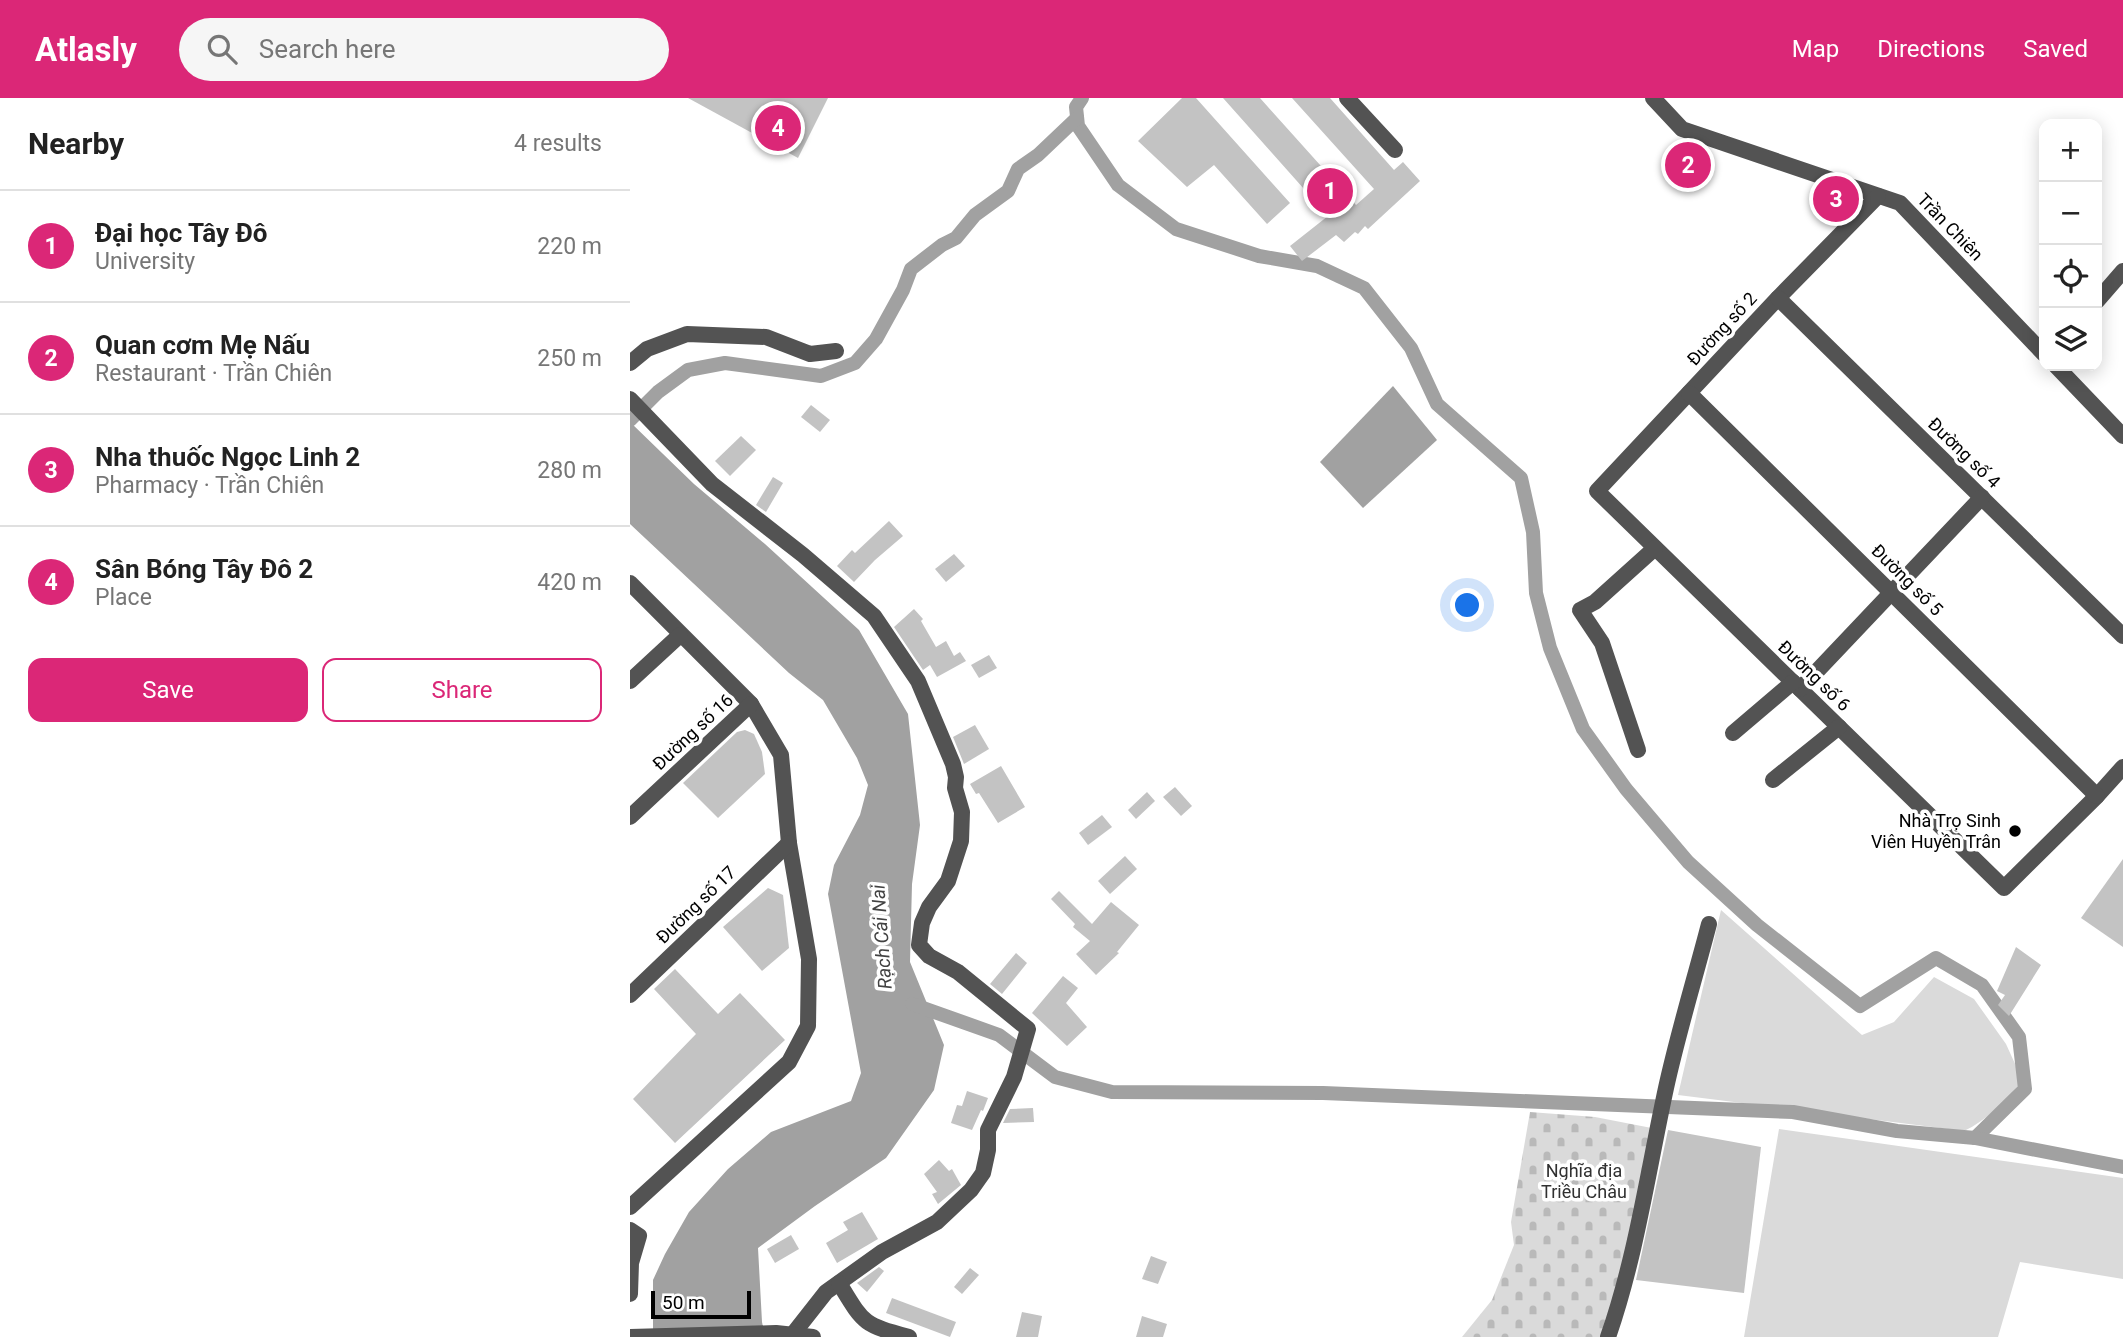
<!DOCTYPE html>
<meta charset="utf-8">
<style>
:root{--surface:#fff;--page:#f6f6f6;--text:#222;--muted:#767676;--line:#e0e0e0;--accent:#db2777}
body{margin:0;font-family:Roboto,sans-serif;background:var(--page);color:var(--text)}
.controls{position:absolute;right:21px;top:21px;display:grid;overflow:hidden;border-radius:14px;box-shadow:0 4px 18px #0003}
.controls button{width:63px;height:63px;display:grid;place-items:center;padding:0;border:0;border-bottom:2px solid var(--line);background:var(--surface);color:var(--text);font:35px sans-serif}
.scale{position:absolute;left:21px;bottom:18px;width:100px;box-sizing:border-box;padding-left:7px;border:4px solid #000;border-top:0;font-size:19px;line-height:24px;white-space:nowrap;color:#000;-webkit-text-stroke:5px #fff;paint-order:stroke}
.you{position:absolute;left:838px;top:508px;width:24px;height:24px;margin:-18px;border:5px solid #fff;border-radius:50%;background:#1a73e8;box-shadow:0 0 0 10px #1a73e833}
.badge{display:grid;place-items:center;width:46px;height:46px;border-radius:50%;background:var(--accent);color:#fff;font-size:23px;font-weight:700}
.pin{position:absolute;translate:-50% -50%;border:4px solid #fff;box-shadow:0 2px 7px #0006}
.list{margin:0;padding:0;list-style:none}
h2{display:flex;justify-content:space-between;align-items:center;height:91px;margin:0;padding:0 28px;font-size:30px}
h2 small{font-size:23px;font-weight:400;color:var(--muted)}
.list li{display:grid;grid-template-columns:46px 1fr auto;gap:21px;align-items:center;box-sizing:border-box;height:112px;padding:0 28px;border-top:2px solid var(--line)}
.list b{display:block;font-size:26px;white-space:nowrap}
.list p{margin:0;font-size:23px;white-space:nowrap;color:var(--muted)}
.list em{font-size:23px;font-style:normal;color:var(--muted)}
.actions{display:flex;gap:14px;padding:21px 28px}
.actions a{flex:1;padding:16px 0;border:2px solid var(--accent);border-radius:14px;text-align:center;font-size:24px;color:var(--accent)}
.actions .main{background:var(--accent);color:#fff}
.icon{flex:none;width:38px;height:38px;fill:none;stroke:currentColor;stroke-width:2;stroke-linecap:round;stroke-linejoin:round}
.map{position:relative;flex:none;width:1493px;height:1239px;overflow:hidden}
header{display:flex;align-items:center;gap:42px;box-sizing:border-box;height:98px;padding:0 35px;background:var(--accent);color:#fff}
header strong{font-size:33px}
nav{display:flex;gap:38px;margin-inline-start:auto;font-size:24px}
.search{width:490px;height:63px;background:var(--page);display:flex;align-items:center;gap:18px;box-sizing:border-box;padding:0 24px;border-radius:38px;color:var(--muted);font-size:26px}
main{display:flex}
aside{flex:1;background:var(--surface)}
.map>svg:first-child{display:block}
.grass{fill:#dadada}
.cemetery{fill:url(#cemetery-stones)}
.water{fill:#a1a1a1}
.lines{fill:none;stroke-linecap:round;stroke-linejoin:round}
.canal{stroke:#a1a1a1;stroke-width:14}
.building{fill:#c3c3c3}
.minor{stroke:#535353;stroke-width:16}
.poi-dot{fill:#000;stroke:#fff;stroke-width:2.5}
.labels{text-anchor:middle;stroke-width:7;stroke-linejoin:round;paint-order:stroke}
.street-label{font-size:18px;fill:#000;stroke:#fff}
.poi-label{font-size:18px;fill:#000;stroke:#fff;text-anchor:end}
.park-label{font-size:18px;fill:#313131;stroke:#fff}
.water-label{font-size:19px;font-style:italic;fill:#424242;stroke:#fff}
</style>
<header>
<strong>Atlasly</strong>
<div class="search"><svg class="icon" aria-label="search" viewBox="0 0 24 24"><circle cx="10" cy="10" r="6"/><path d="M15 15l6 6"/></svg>Search here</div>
<nav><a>Map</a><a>Directions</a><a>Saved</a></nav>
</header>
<main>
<aside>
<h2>Nearby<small>4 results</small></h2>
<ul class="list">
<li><span class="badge">1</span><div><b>Đại học Tây Đô</b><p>University</p></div><em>220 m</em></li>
<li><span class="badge">2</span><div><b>Quan cơm Mẹ Nấu</b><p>Restaurant · Trần Chiên</p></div><em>250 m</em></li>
<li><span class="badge">3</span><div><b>Nha thuốc Ngọc Linh 2</b><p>Pharmacy · Trần Chiên</p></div><em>280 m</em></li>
<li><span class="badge">4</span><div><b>Sân Bóng Tây Đô 2</b><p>Place</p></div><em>420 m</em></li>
</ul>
<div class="actions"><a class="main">Save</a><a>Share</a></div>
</aside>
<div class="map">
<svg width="1493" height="1239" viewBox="0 0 1493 1239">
<defs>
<pattern id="cemetery-stones" width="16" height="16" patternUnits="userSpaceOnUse" patternTransform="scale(1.75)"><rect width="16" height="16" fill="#dadada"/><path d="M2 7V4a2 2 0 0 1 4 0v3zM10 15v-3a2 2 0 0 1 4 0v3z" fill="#b9b9b9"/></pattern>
</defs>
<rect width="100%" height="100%" fill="#fff"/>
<g class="grass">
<path d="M1091 812 1232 937 1264 924 1304 879 1344 901 1376 946 1386 968 1389 987C1372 1006 1357 1022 1334 1033L1048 997Z"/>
<polygon points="1149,1031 1493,1080 1493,1181 1390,1164 1368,1239 1114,1239"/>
</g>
<polygon class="cemetery" points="900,1014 965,1019 1032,1032 983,1239 832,1239 862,1202 884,1147 881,1124"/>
<g class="water">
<polygon points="763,288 807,342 733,410 690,364"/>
<polygon points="0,324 64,386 135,446 229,532 278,616 290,727 282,786 280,864 314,947 304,992 256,1060 185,1108 128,1150 132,1224 135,1239 23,1239 23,1182 35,1156 59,1114 98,1071 141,1034 221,1003 231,975 198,796 204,767 230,717 238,687 227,660 193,602 159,575 0,426"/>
</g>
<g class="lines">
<g class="canal">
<polyline points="452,0 446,9 448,28 488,87 546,131 629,158 687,168 734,190 781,250 807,306 891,380 903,434 906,495 920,550 953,631 996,691 1058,764 1127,827 1230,908 1306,860 1352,887 1389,939 1395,991 1345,1040"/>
<polyline points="0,322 28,294 58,272 95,265 191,278 225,265 246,241 273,192 281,171 312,147 326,140 345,117 378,93 388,71 408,57 447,20"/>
<polyline points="282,906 369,937 425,979 482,994 693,995 1163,1014 1267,1033 1345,1040 1493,1069"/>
</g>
</g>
<g class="building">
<polygon points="58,0 198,0 168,60"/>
<polygon points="552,0 566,0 660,105 637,126 584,67 557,89 508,43"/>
<polygon points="593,0 630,0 726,107 744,91 662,0 700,0 764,72 773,64 790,83 738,131 735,128 728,136 725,134 714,144 706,137 672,163 660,148 698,118"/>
<polygon points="181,307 200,322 190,334 171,319"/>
<polygon points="111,338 126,352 100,378 85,363"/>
<polygon points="143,379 153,385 136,414 126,407"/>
<polygon points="259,423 273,438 245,462 224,484 207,468 222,452 225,455"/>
<polygon points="324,456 335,468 316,484 305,471"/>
<polygon points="284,511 293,521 291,523 306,549 316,543 324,558 330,554 336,563 307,579 300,567 293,572 264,529"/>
<polygon points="359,557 367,570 349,580 341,567"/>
<polygon points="345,627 359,651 334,666 323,639"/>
<polygon points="115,632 124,636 132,654 135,676 88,720 53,685 107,634"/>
<polygon points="371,668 395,709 368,725 349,695 346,696 340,686"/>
<polygon points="545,689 562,708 551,718 533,699"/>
<polygon points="517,694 525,703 506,721 498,712"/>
<polygon points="472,717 482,729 458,747 449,735"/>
<polygon points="495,758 507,771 480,796 468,783"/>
<polygon points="1493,761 1493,849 1451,820"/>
<polygon points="138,790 153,797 159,850 132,873 93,829"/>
<polygon points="429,793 462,826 481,804 509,827 487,854 489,855 466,877 446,856 460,843 443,829 445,826 421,801"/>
<polygon points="1386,849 1411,867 1379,918 1368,907 1375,897 1367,893"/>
<polygon points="386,855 397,865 372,896 360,886"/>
<polygon points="45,871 88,916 110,895 155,942 45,1045 3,1001 66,936 24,891"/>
<polygon points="433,878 448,890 436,905 457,929 437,948 402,915"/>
<polygon points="337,993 358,1000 353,1013 351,1012 342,1032 321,1025 327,1007 332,1008"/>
<polygon points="403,1010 404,1024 373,1025 380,1011"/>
<polygon points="1038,1032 1131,1049 1114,1195 1006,1182"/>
<polygon points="309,1062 319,1073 322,1071 331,1087 308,1106 302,1096 307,1094 294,1076"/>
<polygon points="232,1114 248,1141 207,1165 196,1145 218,1132 213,1124"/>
<polygon points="161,1137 169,1151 145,1165 137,1151"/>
<polygon points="521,1158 537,1164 528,1186 512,1181"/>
<polygon points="249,1169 254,1173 237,1194 227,1185"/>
<polygon points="340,1170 349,1177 332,1196 324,1189"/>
<polygon points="262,1200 326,1224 320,1239 256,1215"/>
<polygon points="392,1214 412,1218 408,1239 386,1239"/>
<polygon points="512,1218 537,1226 533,1239 506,1239"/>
</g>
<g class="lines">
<g class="minor">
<polyline points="717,0 765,52"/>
<polyline points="1023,0 1052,31 1270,105 1414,256"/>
<polyline points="1248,98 1148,200 967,393 1374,790 1467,698 1493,669"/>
<polyline points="1148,200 1493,538"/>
<polyline points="1467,203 1493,173"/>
<polyline points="0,265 17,251 57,236 136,239 180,256 206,253"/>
<polyline points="1426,268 1493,338"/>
<polyline points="1059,295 1467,698"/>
<polyline points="0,301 82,386 173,457 244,518 288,583 323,666 326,679 325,690 332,714 331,743 318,783 299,809 292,825 289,847 299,858 328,874 398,931 384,979 358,1032 358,1052 353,1075 341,1092 307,1124 252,1154 196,1194 163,1236"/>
<polyline points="0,485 121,606 151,657 159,745 179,861 178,928 159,964 0,1109"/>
<polyline points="0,583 50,537"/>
<polyline points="1170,591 1352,399"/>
<polyline points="1103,635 1163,584"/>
<polyline points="1008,652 972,545 950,512 965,504 1025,450"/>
<polyline points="1143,682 1209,629"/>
<polyline points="0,719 121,606"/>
<polyline points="0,897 159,745"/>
<polyline points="0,1132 9,1138 1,1165 0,1196"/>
<path d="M209 1185C234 1226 232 1226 279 1239"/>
<polyline points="0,1239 146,1235 183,1239"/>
<path d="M978 1239C1006 1159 1018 1073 1036 990 1048 935 1065 880 1079 826"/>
</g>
</g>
<circle class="poi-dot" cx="1385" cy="733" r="7"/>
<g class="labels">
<g class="street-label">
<text transform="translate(1320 129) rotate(46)" y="6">Trần Chiên</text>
<text transform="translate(1092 231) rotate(-47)" y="6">Đường số 2</text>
<text transform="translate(1334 355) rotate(44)" y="6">Đường số 4</text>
<text transform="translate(1277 482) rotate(45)" y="6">Đường số 5</text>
<text transform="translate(1184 578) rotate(44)" y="6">Đường số 6</text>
<text transform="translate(63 634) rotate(-43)" y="6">Đường số 16</text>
<text transform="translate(66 807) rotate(-44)" y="6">Đường số 17</text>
</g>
<g class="poi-label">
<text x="1371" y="729">Nhà Trọ Sinh<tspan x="1371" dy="21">Viên Huyền Trân</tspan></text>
</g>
<g class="park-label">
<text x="954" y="1079">Nghĩa địa<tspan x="954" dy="21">Triều Châu</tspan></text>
</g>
<g class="water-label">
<text transform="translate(251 839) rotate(-94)" y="7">Rạch Cái Nai</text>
</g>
</g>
</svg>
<div class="controls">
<button>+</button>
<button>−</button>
<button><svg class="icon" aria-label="locate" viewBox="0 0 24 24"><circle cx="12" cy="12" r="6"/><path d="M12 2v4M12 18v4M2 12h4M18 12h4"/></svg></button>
<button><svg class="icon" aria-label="layers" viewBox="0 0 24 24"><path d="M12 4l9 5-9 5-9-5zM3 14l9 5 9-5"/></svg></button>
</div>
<div class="scale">50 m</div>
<div class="you"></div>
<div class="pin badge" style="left:700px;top:93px">1</div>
<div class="pin badge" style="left:1058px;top:67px">2</div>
<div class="pin badge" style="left:1206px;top:101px">3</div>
<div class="pin badge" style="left:148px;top:30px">4</div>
</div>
</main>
